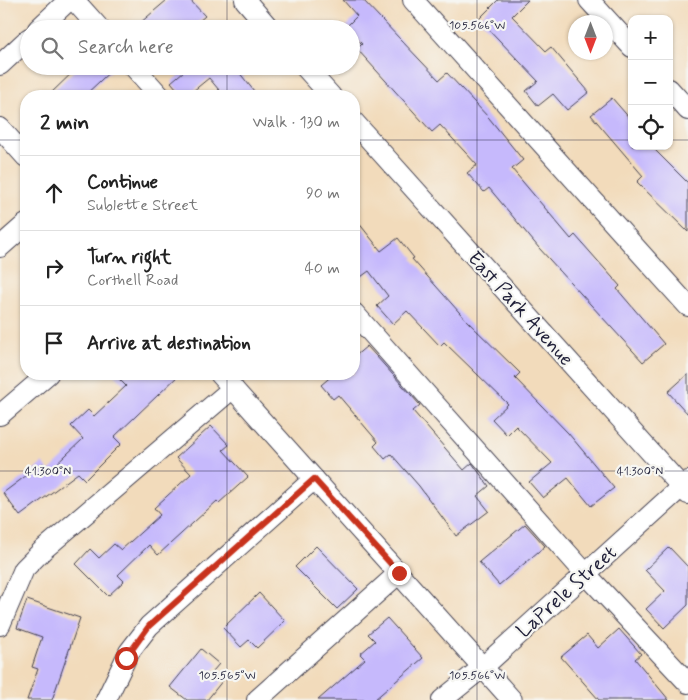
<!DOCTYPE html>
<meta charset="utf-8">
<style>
:root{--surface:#fff;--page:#f6f6f6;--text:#222;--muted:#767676;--line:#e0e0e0}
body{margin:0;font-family:Mynerve,sans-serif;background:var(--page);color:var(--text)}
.controls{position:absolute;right:15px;top:15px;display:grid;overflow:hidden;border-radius:10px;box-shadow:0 1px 4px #0004}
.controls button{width:45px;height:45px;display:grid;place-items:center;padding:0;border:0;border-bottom:1px solid var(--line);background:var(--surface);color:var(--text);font:25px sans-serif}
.compass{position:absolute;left:568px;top:15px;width:45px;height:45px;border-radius:50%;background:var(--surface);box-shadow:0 1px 4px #0004;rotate:180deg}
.stop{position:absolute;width:15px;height:15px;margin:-11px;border:4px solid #c8321e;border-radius:50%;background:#fff}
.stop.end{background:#c8321e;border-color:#fff;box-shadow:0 1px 5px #0008}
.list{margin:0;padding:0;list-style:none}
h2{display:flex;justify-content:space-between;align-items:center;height:65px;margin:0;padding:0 20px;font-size:21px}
h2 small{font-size:16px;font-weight:400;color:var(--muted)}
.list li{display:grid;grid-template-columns:32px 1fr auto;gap:15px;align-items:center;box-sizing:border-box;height:75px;padding:0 20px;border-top:1px solid var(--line)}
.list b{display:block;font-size:19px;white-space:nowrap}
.list p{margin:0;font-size:16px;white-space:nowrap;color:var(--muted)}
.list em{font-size:16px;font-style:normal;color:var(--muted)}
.icon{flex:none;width:28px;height:28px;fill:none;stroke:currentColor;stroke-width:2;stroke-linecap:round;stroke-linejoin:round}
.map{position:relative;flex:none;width:688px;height:700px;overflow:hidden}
.search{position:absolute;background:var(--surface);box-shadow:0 1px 4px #0004;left:20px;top:20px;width:340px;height:55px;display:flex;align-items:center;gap:12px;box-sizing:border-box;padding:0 18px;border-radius:28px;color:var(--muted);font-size:19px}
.panel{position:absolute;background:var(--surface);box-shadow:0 1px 4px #0004;left:20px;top:90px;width:340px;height:290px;border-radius:20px}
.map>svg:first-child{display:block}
.building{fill:#c6b9fc}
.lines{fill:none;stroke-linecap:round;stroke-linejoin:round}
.minor-casing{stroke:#413e4e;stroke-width:22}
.minor{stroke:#fff;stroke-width:20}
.route{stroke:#c8321e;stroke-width:6}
.ticks{fill:none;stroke:#22223b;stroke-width:1;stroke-opacity:0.45}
.labels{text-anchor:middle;stroke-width:4.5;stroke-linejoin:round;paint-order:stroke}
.street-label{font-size:20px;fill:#22223b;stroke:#f6f6f2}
.ticks-label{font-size:12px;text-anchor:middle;fill:#22223b;stroke:#f6f6f2;stroke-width:4.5;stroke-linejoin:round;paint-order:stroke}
</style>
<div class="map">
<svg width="688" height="700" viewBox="0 0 688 700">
<rect width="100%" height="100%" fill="#f6f6f2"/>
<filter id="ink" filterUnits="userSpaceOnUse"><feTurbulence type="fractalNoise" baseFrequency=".02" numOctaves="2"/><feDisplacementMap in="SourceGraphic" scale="10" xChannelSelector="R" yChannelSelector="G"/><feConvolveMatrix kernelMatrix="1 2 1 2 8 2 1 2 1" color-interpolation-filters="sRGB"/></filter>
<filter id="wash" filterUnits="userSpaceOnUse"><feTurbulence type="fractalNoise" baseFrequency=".0096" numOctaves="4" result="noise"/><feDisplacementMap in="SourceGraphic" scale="20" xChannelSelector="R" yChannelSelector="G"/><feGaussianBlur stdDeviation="1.12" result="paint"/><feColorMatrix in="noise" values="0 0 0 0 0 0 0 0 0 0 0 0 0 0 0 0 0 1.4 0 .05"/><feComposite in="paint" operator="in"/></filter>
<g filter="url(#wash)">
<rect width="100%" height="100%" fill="#f2dbbb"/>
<g id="blocks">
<g class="building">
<polygon points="167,0 190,0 205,16 190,29 133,29"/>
<polygon points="343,0 363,0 439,80 447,73 489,118 523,160 512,169 571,239 575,235 620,286 617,289 664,344 643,362 539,248 489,188 484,192 467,173 477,165 440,125 432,132 357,49 362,44 351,33 351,29 346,27 357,16"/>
<polygon points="498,0 528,0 512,16 546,51 551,47 589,92 567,110 553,94 538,106 526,91 538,81 479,19"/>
<polygon points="79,66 116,66 84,96 48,96"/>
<polygon points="190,66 234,66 258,96 224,96 209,78 187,96 183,96 171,82"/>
<polygon points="612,98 632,121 632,146 651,146 688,183 688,232 637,182 643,176 591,115"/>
<polygon points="354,217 381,251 398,238 414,258 412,259 467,321 520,373 515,378 568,433 614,488 591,506 568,478 543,498 529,482 552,463 516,426 507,435 492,419 508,404 444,342 440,346 407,311 393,324 377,306 388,296 369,271 354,282"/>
<polygon points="367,346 420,405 413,411 464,470 472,463 489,486 477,496 489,511 456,536 419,486 391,454 385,459 374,446 378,442 338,395 333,399 321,385 334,374 354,374 354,357"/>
<polygon points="114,374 180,374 114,437 121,444 85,480 78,473 20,516 3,493 43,463 49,471 83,439 71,426 88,410 94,416 126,386"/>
<polygon points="688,374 688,414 668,392"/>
<polygon points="211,426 229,445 223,450 248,477 219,503 217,501 158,555 149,545 118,575 124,581 108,596 76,564 90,549 99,558 114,544 121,550 160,515 154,508 191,474 176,458"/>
<polygon points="525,524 545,546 499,585 479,562"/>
<polygon points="316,546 358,589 337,609 295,567"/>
<polygon points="669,547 688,567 688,605 664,628 646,609 665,591 645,570"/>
<polygon points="259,593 285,621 257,648 249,640 241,647 223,628"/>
<polygon points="27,600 80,618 52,700 27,700 38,669 32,667 42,637 17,628"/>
<polygon points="387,618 423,658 374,700 318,700 365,659 360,654 375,641 368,634"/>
<polygon points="619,629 641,654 635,659 669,700 599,700 561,657 587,635 598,648"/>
<polygon points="201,649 219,664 213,671 223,680 207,700 187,700 170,687"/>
</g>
</g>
</g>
<g filter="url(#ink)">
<use href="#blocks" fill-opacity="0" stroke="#413e4e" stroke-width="1"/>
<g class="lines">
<g class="minor-casing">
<g id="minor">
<polyline points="74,0 100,29"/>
<polyline points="245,0 270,29"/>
<polyline points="413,0 688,306"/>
<polyline points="589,0 632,47"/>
<polyline points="38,29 69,0"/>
<polyline points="0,65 29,38"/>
<polyline points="133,66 160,96"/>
<polyline points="304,66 331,96"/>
<polyline points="669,89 688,110"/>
<polyline points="354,122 688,494"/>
<polyline points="0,128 26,157"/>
<polyline points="0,247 26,224"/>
<polyline points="354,313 585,573 688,683"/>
<polyline points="220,374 512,700"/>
<polyline points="0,415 48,374"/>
<polyline points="0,625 24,569 43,550 233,388"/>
<polyline points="106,700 129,652 149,626 314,479"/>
<polyline points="257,700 399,573"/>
<polyline points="442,700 483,667 688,481"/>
</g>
</g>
<use href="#minor" class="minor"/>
</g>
</g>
<g class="lines" filter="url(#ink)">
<polyline class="route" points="126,658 149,626 314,479 399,573"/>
</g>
<path class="ticks" d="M227 0V29M477 0V700M227 66V96M0 140H26M354 140H632M669 140H688M227 374V700M0 471H688"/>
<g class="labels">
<g class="street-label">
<text transform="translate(521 308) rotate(48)" y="7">East Park Avenue</text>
<text transform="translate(566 591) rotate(-42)" y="7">LaPrele Street</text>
</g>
</g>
<g class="ticks-label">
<text x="477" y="29">105.566°W</text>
<text x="640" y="475">41.300°N</text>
<text x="48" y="475">41.300°N</text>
<text x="227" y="679">105.565°W</text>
<text x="477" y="679">105.566°W</text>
</g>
</svg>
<div class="controls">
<button>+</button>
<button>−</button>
<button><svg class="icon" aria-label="locate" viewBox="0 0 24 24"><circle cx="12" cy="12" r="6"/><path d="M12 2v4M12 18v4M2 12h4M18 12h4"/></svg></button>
</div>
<svg class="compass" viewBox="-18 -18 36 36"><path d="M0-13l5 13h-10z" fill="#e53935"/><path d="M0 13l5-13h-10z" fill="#767676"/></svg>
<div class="stop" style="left:126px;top:658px"></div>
<div class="stop end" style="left:399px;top:573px"></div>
<div class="search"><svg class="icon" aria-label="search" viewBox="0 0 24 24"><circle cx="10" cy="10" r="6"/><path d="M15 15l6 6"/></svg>Search here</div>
<section class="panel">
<h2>2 min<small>Walk · 130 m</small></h2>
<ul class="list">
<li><svg class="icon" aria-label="ahead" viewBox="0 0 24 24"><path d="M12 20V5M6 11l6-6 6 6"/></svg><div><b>Continue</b><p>Sublette Street</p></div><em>90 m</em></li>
<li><svg class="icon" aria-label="right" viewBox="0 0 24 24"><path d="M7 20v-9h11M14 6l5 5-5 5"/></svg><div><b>Turn right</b><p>Corthell Road</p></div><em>40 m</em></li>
<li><svg class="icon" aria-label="arrive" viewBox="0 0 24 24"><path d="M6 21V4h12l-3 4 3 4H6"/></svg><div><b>Arrive at destination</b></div></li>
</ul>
</section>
</div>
